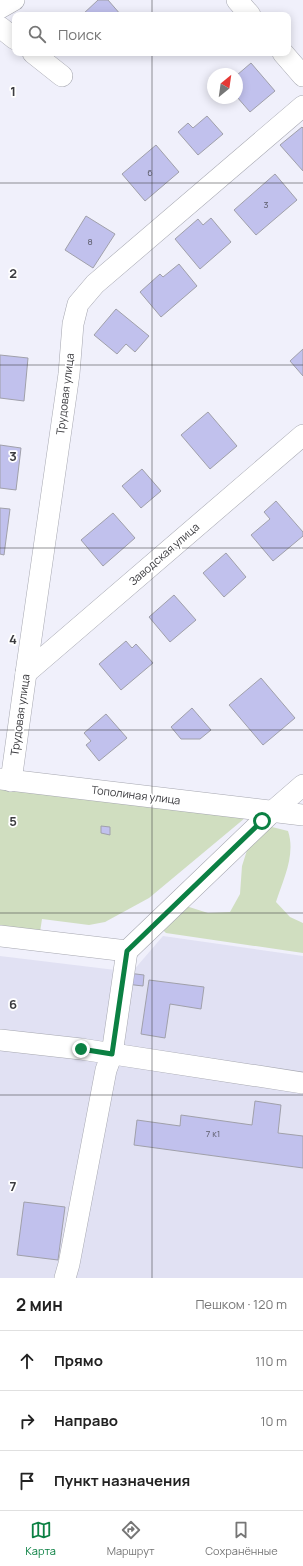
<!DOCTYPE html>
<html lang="ru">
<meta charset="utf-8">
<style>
:root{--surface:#fff;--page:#f2f2f2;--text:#222;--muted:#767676;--line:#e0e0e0;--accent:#0b8043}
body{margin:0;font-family:Manrope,sans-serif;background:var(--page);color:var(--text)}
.compass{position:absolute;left:207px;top:68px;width:36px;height:36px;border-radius:50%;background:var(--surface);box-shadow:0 2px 10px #0003;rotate:29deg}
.stop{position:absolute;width:12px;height:12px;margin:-9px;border:3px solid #0b8043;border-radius:50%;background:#fff}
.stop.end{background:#0b8043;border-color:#fff;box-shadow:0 1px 4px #0008}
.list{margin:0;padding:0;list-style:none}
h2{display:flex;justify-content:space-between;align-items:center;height:52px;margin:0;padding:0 16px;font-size:17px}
h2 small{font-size:13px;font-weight:400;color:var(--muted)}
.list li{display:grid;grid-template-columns:26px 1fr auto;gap:12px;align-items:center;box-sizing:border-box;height:60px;padding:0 16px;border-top:1px solid var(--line)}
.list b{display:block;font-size:15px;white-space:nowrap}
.list em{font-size:13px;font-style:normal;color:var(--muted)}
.icon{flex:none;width:22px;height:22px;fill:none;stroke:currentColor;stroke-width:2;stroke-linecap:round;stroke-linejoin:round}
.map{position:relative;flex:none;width:303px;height:1278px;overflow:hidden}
.search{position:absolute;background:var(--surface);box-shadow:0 2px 10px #0003;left:12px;right:12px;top:12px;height:44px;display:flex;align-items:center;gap:10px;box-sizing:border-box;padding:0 14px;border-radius:8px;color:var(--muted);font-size:15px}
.sheet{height:232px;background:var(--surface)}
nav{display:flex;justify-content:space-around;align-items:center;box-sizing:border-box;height:56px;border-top:1px solid var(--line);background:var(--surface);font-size:11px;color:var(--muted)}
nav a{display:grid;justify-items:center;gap:2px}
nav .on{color:var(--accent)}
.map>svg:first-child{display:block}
.built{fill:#e1e1f3}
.green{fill:#d0dec0}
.building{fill:#c1c1ed;stroke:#a0a0aa}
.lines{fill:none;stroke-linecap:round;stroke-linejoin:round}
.minor-casing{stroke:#a6a7b0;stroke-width:22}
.minor{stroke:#fff;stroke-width:21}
.route{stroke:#0b8043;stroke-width:5}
.grid{fill:none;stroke:#3b3b3f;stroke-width:1;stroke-opacity:0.55}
.labels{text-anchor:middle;stroke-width:3.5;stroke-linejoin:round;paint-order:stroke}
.number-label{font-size:9px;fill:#5c5c6a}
.street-label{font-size:11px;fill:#3b3b3f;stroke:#fff}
.grid-label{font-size:13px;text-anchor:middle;font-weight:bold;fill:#3b3b3f;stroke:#fff;stroke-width:3.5;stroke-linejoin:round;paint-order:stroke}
</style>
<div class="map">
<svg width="303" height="1278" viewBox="0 0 303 1278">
<rect width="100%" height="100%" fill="#f0f0fb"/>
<polygon class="built" points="163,936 303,956 303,1278 0,1278 0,956 132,972"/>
<g class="green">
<polygon points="0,787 245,818 149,898 105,922 89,925 42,919 40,932 0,927"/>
<path d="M268 826 288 831C296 855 283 880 276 902L290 917 303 923V953L166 933 161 928 186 906 208 913 230 912 240 894 242 866 248 847Z"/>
</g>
<g class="building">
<polygon points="98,0 108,0 121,15 82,15"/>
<polygon points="251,63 275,91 250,112 237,97 237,75"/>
<polygon points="207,116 223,134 198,155 178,132 188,123 193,128"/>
<polygon points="302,127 303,128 303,171 280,145"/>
<polygon points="156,145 179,172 145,201 122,174"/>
<polygon points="275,174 297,200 256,235 234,210"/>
<polygon points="86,216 115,234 93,268 65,250"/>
<polygon points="211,218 231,242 200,269 175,239 198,219 203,225"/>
<polygon points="179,264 197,286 161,317 140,292 160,274 163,277"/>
<polygon points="116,309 149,336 135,352 126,344 117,354 94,335"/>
<polygon points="303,349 303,376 290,361"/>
<polygon points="0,355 28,358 24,401 0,398"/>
<polygon points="208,412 237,446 210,469 181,435"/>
<polygon points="0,445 21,448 16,490 0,488"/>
<polygon points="142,469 161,491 141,508 122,486"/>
<polygon points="276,501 303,532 303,536 273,561 251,535 270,519 264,512"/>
<polygon points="0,508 10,509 4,555 0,554"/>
<polygon points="113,513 135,538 103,566 81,540"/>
<polygon points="226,553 246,577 224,597 203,573"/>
<polygon points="174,595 196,620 170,642 149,617"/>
<polygon points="126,641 132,648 136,644 153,663 121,690 99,664"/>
<polygon points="261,678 295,718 263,745 229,705"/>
<polygon points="192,708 211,730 200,739 181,739 171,727"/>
<polygon points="106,714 127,738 99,761 86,745 91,741 84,733"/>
<polygon points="101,826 110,827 110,835 101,833"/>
<polygon points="128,973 144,975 143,986 126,984"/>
<polygon points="149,980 204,987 201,1009 170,1004 165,1038 141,1034"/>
<polygon points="255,1101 281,1105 278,1133 303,1136 303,1168 134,1145 137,1120 180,1126 181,1115 252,1125"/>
<polygon points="24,1202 65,1207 58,1260 17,1255"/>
</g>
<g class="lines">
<g class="minor-casing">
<g id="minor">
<polyline points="237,0 250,15"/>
<polyline points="0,8 14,0"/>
<polyline points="0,27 15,39"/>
<polyline points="33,53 62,76"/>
<polyline points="283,53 303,76"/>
<polyline points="26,673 303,435"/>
<polyline points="0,779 303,815"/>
<polyline points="11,781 26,673 69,374 73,324 78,304 95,284 303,106"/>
<polyline points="0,936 127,951 273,811 303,785"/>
<polyline points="0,1040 81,1049 303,1083"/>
<polyline points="65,1278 69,1264 106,1070 112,1054 127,951"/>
</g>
</g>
<use href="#minor" class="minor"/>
</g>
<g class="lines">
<polyline class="route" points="81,1049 112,1054 127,951 262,821"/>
</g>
<path class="grid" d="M152 0V15M152 53V1278M0 183H303M0 365H303M0 548H303M0 730H303M0 913H303M0 1095H303"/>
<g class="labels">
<g class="number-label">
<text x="150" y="176">6</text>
<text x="266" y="208">3</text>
<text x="90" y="245">8</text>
<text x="213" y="1137">7 к1</text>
</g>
<g class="street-label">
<text transform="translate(65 394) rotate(-83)" y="4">Трудовая улица</text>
<text transform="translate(164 554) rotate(-41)" y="4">Заводская улица</text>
<text transform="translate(20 715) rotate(-82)" y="4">Трудовая улица</text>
<text transform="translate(136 795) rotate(7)" y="4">Тополиная улица</text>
</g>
</g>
<g class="grid-label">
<text x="13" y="96">1</text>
<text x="13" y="278">2</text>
<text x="13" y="461">3</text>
<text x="13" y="644">4</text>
<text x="13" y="826">5</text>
<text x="13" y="1009">6</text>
<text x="13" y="1191">7</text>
</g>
</svg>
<svg class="compass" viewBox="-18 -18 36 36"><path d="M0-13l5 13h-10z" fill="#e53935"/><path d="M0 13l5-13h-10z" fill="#767676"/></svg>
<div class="stop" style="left:262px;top:821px"></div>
<div class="stop end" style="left:81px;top:1049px"></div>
<div class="search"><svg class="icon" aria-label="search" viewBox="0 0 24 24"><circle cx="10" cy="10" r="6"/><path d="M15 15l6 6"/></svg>Поиск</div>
</div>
<section class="sheet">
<h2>2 мин<small>Пешком · 120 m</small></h2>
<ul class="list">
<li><svg class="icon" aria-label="ahead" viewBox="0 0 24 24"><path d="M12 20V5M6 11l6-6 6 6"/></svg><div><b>Прямо</b></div><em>110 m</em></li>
<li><svg class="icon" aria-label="right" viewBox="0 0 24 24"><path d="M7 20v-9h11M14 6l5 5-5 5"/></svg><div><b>Направо</b></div><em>10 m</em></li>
<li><svg class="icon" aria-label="arrive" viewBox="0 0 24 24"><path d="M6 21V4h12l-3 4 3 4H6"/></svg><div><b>Пункт назначения</b></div></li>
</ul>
</section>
<nav>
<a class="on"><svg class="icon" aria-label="map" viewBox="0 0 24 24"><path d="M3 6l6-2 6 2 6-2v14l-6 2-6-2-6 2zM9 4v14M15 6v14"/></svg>Карта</a>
<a><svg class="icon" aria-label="directions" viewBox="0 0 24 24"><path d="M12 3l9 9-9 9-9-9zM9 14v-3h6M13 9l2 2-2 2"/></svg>Маршрут</a>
<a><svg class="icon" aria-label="saved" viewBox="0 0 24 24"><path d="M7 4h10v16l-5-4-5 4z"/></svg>Сохранённые</a>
</nav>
